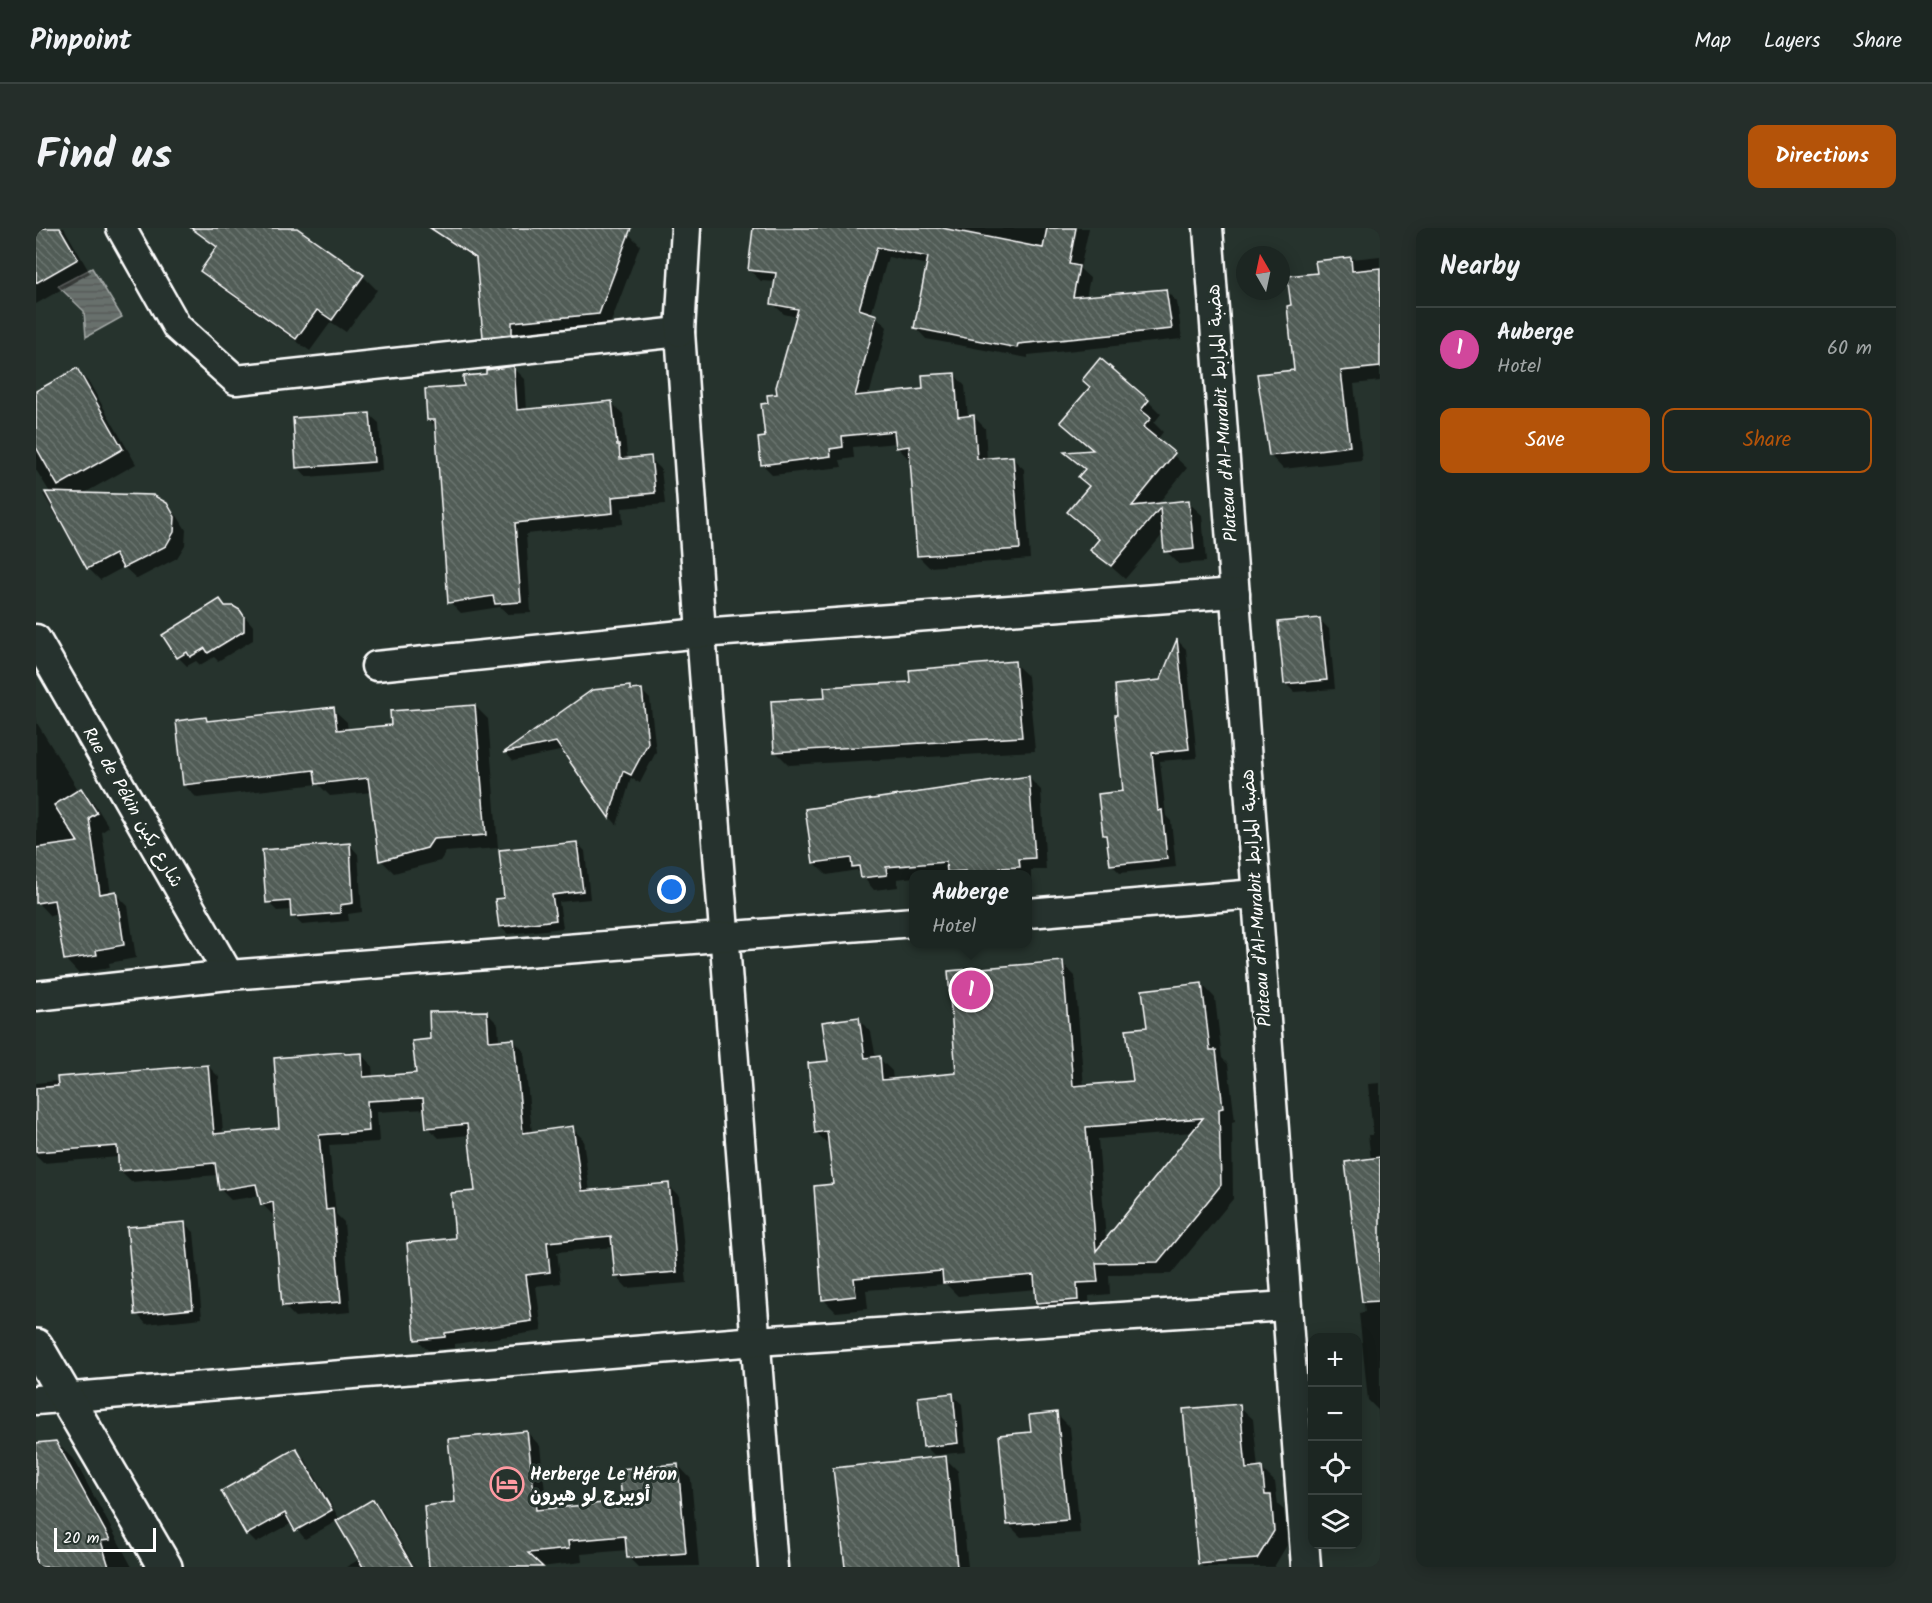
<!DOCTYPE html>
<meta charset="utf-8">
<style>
:root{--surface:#1c2622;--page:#252e2a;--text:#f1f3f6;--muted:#a0a5a5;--line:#3a4340;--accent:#b45309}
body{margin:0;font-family:Kalam,"Playpen Sans Arabic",sans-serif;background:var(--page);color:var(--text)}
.controls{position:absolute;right:18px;bottom:18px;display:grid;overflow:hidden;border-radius:12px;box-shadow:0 3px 15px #0003}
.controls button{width:54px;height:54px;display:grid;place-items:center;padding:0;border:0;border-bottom:2px solid var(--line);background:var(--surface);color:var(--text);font:30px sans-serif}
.compass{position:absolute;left:1200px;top:18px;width:54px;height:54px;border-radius:50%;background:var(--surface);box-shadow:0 3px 15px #0003;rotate:351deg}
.scale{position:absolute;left:18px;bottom:15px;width:102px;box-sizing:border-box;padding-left:6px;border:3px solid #fff;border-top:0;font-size:16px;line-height:21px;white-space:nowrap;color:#fff;-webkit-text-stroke:4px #26332d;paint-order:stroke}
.you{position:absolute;left:636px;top:662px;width:21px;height:21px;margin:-15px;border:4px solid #fff;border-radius:50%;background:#1a73e8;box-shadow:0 0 0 9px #1a73e833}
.badge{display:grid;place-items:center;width:39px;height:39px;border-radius:50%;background:var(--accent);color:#fff;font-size:20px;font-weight:700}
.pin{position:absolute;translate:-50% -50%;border:3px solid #fff;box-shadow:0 2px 6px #0006}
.popup{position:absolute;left:873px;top:642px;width:123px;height:78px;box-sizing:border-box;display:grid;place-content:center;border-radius:12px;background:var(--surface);filter:drop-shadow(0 2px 4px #0005);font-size:20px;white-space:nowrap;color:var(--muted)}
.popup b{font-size:22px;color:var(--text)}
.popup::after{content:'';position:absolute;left:50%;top:100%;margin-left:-12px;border:12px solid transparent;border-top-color:var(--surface)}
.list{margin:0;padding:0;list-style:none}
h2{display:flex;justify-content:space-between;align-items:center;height:78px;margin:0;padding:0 24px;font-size:26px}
h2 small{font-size:20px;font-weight:400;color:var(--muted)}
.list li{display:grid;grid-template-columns:39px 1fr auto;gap:18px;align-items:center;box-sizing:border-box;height:84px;padding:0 24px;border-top:2px solid var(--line)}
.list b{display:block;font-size:22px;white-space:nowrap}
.list p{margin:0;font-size:20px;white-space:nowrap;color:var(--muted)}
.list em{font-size:20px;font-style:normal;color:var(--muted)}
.actions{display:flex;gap:12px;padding:18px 24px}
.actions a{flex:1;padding:14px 0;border:2px solid var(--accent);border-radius:12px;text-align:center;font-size:21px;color:var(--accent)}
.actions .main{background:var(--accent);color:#fff}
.icon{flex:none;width:33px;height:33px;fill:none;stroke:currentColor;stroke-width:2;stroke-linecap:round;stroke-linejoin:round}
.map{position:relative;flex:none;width:1344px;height:1339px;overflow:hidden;border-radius:12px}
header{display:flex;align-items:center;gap:36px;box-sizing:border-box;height:84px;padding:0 30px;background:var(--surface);border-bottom:2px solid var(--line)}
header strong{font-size:28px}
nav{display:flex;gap:33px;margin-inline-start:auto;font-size:21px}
.intro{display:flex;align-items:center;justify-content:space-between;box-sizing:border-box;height:144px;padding:0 36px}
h1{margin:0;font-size:42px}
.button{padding:15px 27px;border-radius:12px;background:var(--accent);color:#fff;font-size:21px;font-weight:700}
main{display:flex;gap:36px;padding:0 36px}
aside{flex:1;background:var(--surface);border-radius:12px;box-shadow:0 3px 15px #0003}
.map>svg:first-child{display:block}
.water{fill:url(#water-rules);stroke:#a4a9a7;stroke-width:1.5}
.shadow{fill:#0007;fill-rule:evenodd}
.building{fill:url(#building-back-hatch);stroke:#fff;stroke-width:1.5;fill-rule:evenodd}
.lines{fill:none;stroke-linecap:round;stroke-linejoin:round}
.minor-casing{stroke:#fff;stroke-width:33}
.tertiary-casing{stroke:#fff;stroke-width:38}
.minor{stroke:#26332d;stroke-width:28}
.tertiary{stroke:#26332d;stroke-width:33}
.labels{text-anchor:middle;stroke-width:6;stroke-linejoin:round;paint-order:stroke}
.street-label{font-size:18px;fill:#fff;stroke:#26332d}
.poi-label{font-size:18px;font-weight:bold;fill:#fff;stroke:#26332d;text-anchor:start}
</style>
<header>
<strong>Pinpoint</strong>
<nav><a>Map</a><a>Layers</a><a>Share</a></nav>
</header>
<div class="intro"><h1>Find us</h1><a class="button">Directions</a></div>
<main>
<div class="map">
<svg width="1344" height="1339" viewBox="0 0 1344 1339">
<defs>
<pattern id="water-rules" width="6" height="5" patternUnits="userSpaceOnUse" patternTransform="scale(1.5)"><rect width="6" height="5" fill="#67706c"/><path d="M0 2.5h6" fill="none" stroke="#575a59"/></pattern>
<pattern id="building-back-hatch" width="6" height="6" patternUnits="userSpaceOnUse" patternTransform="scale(1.5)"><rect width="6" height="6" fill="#515c57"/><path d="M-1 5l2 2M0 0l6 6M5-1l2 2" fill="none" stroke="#6b7470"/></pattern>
</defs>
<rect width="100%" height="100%" fill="#26332d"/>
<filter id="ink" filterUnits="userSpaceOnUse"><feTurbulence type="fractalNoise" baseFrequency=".0167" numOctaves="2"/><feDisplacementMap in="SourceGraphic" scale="12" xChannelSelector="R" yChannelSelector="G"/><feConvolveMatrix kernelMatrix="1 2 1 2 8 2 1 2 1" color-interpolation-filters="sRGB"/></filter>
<g filter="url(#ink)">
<polygon class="water" points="56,40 86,89 50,109 48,83 22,58"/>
<g class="shadow">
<polygon points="0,0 28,0 54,45 0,76"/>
<polygon points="171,0 258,0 327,48 341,62 310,104 295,94 274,123 180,56 166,42 181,21 167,7"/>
<polygon points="392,0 578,0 592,5 604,17 574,97 486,106 487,117 460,120 448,108 442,33"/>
<polygon points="719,0 1053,0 1044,41 1054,50 1050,69 1130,63 1141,74 1146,111 992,127 992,130 890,111 879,99 892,37 852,29 835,87 840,88 851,99 833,168 889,162 918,146 929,158 932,189 938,189 949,200 951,232 976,230 988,241 994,331 893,339 882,328 875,230 872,230 861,219 861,215 817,219 818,230 804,232 806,239 737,247 726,236 733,176 743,167 761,89 748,86 736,75 740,54 725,53 713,42"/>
<polygon points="1344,28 1344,153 1318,156 1326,232 1247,241 1234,227 1260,143 1256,79 1282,46 1280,35"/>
<polygon points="478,140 489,151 491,183 576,175 587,186 591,227 593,231 614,230 625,241 629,276 586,280 587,296 490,306 495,385 472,386 464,379 425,385 414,374 401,200 393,192 429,159 451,147"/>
<polygon points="41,142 54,156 100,236 45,267 130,276 142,289 150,302 149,317 141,330 101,351 88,339 64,352 52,340 40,316 33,309 7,266 15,266 0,242 0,165"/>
<polygon points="1112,173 1125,186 1118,195 1127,204 1121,212 1151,240 1121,277 1152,274 1166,287 1170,334 1143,336 1130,323 1128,305 1089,351 1056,322 1064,312 1054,259 1044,249 1050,243 1031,226 1059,224 1026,194"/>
<polygon points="333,186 343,195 346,243 271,249 262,239"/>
<polygon points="184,373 191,379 203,383 213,393 217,398 217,412 182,433 178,429 164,437 160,433 151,438 142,429"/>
<polygon points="1284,392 1293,401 1299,461 1258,464 1249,455"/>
<polygon points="1142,413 1150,421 1161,530 1124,533 1130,588 1135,593 1140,639 1084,645 1075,636 1072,611 1068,606 1089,564 1125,453"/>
<polygon points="978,435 992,448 999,523 753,537 739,523 790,471"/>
<polygon points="593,459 597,463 606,463 614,471 620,524 604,555 595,550 581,597 574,589 528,522 477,533 470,525 556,463"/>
<polygon points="439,478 452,491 462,620 410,624 404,633 358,645 345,632 336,564 294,568 282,556 161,570 148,557 170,491 173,494 297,481 311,494 312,503 357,498"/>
<polygon points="0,489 1,495 43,563 45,562 58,575 73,599 66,604 75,666 79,665 92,678 100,730 73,735 74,740 42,745 29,731 22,686 14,688 1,674"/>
<polygon points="993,550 1005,562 1010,642 995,642 995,651 992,651 992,646 878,646 878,649 861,651 862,659 838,662 821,642 791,647 778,634"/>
<polygon points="541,615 549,623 554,671 523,674 527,700 472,706 464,699 469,671"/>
<polygon points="313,616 322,626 326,684 312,686 313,693 266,697 257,688 256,682 241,683 232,674"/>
<path d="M1026 735 1039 748 1048 859 1099 855 1113 800 1166 756 1179 770 1186 830 1192 836 1199 893 1196 894 1197 971 1135 1046 1073 1047 1074 1066 1053 1068 1054 1084 1015 1087 1002 1074 1001 1061 922 1068 910 1056 830 1062 832 1081 800 1084 787 1071 799 958 793 917 780 904 794 835 822 791 835 804 840 830H843L856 843 857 852 921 847ZM1157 904 1070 1012 1062 911Z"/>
<polygon points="451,785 462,796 463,813 477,812 488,823 496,905 536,900 547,911 554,964 632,957 643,968 651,1055 591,1060 580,1048 577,1019 521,1024 525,1055 500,1058 506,1103 419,1116 419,1120 392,1122 381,1111 440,965 434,907 403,910 392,899 390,881 341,884 343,914 293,917 300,986 308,994 315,1084 259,1089 248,1078 240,987 237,987 226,976 224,968 195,972 184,961 182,947 95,954 84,943 83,929 7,935 0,928 0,855 172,838 183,849 187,906 245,901 310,828 325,826 336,838 337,849 382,846 395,812"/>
<polygon points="1344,855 1344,1203 1342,1182 1332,1172 1323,1085 1329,1084 1310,935 1335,931 1332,907 1337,907 1332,856"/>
<polygon points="148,995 158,1004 166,1090 110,1096 101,1086"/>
<polygon points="916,1167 926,1176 930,1224 898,1227 889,1218"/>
<polygon points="1203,1178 1217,1191 1222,1241 1226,1241 1239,1254 1242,1277 1248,1282 1251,1317 1238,1339 1167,1339 1164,1336"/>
<polygon points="1021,1186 1034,1199 1044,1305 985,1309 972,1296 997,1205"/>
<polygon points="491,1204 504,1218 511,1282 588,1274 642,1237 655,1251 663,1338 602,1339 593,1330 592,1322 545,1326 546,1334 505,1339 394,1339 390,1279 420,1275"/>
<polygon points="20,1214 39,1233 96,1339 0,1339 0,1216"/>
<polygon points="260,1222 269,1231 304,1292 337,1273 346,1282 379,1339 310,1339 324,1331 301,1293 269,1311 256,1295 220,1315 211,1306"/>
<polygon points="909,1230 922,1243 932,1339 810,1339 799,1241"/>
</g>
<g class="building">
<polygon points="0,0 24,0 42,31 0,55"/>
<polygon points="155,0 261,0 328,47 296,92 281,82 260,111 164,43 181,19"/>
<polygon points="394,0 595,0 563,86 476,94 476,106 447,109 440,30"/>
<polygon points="717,0 906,0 1007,20 1011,0 1040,0 1033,36 1043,38 1037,69 1130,61 1136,101 982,116 981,120 878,100 892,29 841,19 823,81 841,87 819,168 887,161 886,147 919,145 922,189 938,187 941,231 977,228 984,321 881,328 873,218 860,220 858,203 806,208 807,219 794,221 795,228 725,237 722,210 729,209 725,176 732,175 731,167 741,166 740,159 762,81 735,76 740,45 712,42"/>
<polygon points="1315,29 1316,43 1344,40 1344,139 1305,143 1314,218 1233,228 1221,146 1258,142 1251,78 1255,77 1251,48 1281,45 1279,33"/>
<polygon points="1064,130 1113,172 1105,182 1115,190 1107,199 1139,225 1096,278 1153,272 1158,321 1128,324 1124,280 1075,338 1054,322 1063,311 1031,284 1053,258 1042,249 1049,241 1028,224 1057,222 1024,194 1054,159 1046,152"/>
<polygon points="478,138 481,182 576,173 581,217 583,217 584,231 615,228 619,265 576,269 577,285 479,295 485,374 459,376 457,368 412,375 399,192 391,192 389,161 428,158 427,148 450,146 450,142"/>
<polygon points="41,140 87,221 22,258 0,219 0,163"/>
<polygon points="334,185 338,234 260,240 257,190"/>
<polygon points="9,264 117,267 131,275 139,289 138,304 130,318 87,340 79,326 51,341"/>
<polygon points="184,371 189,378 197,378 204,382 208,388 208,403 172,425 169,420 154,429 151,424 141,430 126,407"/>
<polygon points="1284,390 1291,452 1248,456 1242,394"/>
<polygon points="1141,411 1153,521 1116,525 1122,583 1126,582 1131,631 1074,637 1070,607 1067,607 1062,566 1087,563 1079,487 1081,487 1079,457 1124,452"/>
<polygon points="979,433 986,509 738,524 735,473 789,470 788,459 874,454 873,442"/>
<polygon points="594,458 594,462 606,461 612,515 595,547 587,543 573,590 520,514 467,525 556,462"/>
<polygon points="439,477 450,607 397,611 391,620 343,633 332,550 280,556 278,542 147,557 140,493 170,489 171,493 298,479 301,502 355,497 354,483"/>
<polygon points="993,548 999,630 983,631 984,639 964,640 965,646 929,646 929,643 911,644 910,634 850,639 851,647 825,650 823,638 816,639 815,630 777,635 769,581"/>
<polygon points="45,560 61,585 53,590 64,666 80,663 88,717 60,722 61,727 28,732 18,672 0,675 0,620 42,614 18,577"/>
<polygon points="541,614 547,663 516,667 520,692 463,699 459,671 468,670 463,622"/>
<polygon points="314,615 317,675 304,677 304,685 255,689 254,673 230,675 226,622"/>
<path d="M1027 733 1037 858 1097 853 1090 801 1111 799 1106 762 1166 755 1174 822H1180L1187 880 1183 881 1185 957 1122 1034 1060 1035 1062 1054 1041 1055 1042 1072 1000 1075 998 1047 907 1055 906 1043 818 1050 820 1068 786 1072 778 958 797 956 791 903 779 905 772 835 792 833 786 794 823 789 829 830 844 828 846 852 920 845 912 743ZM1167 890 1060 1023 1050 899Z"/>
<polygon points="451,783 453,813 478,811 487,905 537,898 546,963 633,955 641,1044 579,1049 575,1008 511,1014 514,1044 490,1047 496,1093 409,1105 409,1109 379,1112 371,1015 419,1010 415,965 439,963 431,896 390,900 387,870 331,873 333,903 283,907 290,982 297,981 305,1074 246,1078 237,974 225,977 220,956 183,962 179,935 83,943 81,918 0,924 0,860 22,858 21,849 172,837 178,906 243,900 238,830 308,824 309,826 326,825 327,849 380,845 376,813 394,811 393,784"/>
<polygon points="1344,929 1344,1073 1326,1074 1309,934"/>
<polygon points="149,994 157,1081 99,1087 91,999"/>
<polygon points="917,1165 922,1215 887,1219 882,1169"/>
<polygon points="1204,1176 1210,1241 1226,1239 1229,1267 1235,1267 1238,1303 1221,1331 1162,1336 1147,1181"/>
<polygon points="1021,1184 1032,1292 971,1297 963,1207 995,1204 993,1187"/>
<polygon points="491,1203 500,1282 586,1273 583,1241 642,1236 650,1325 591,1330 589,1308 532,1313 533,1321 492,1325 507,1339 393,1339 388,1278 419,1274 412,1211"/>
<polygon points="20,1213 74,1312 65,1313 73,1339 0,1339 0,1215"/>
<polygon points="260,1220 296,1282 259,1303 249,1285 210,1307 185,1263"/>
<polygon points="910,1228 921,1339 809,1339 797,1240"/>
<polygon points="337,1271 377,1339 327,1339 300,1293"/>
</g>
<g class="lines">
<g class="minor-casing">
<g id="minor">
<polyline points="85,0 141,99 200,152 644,104 665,405 737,1339"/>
<polyline points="1172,0 1270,1339"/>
<polyline points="644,104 650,0"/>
<polyline points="0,411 193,747"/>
<polyline points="340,438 665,405 1199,365"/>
<polyline points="992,685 1220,666"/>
<polyline points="0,768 193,747 878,694"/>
<polyline points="0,1172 720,1113 1250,1078"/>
</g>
</g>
<g class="tertiary-casing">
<polyline id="tertiary" points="0,1118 129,1339"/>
</g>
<use href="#minor" class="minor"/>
<use href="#tertiary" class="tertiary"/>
</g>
</g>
<defs>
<g id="hotel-ring" transform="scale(1.725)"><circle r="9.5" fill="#26332d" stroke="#ff9aa2" stroke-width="1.5"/><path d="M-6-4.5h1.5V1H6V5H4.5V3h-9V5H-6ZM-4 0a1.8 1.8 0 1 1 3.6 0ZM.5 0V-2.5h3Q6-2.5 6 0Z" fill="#ff9aa2"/></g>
</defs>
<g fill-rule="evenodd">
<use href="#hotel-ring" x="471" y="1256"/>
</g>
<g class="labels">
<g class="street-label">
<text transform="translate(1186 185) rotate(-94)" y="6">Plateau d'Al-Murabit هضبة المرابط</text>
<text transform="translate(97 579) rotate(60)" y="6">Rue de Pékin شارع بكين</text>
<text transform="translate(1220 670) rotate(-94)" y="6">Plateau d'Al-Murabit هضبة المرابط</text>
</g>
<g class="poi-label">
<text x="494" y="1252">Herberge Le Héron<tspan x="494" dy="21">أوبيرج لو هيرون</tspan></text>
</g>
</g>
</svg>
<div class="controls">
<button>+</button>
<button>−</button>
<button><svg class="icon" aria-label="locate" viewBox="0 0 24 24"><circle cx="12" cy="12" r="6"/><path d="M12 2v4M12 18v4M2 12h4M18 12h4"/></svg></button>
<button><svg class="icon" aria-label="layers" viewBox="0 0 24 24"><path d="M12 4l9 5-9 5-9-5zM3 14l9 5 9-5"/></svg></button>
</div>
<svg class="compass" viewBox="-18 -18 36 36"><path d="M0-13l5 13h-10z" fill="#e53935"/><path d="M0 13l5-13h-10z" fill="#a0a5a5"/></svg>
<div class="scale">20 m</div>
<div class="you"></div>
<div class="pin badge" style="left:935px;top:762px;background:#d1479c">1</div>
<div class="popup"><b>Auberge</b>Hotel</div>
</div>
<aside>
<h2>Nearby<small></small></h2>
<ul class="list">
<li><span class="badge" style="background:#d1479c">1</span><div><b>Auberge</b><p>Hotel</p></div><em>60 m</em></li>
</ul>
<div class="actions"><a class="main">Save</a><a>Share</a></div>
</aside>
</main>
